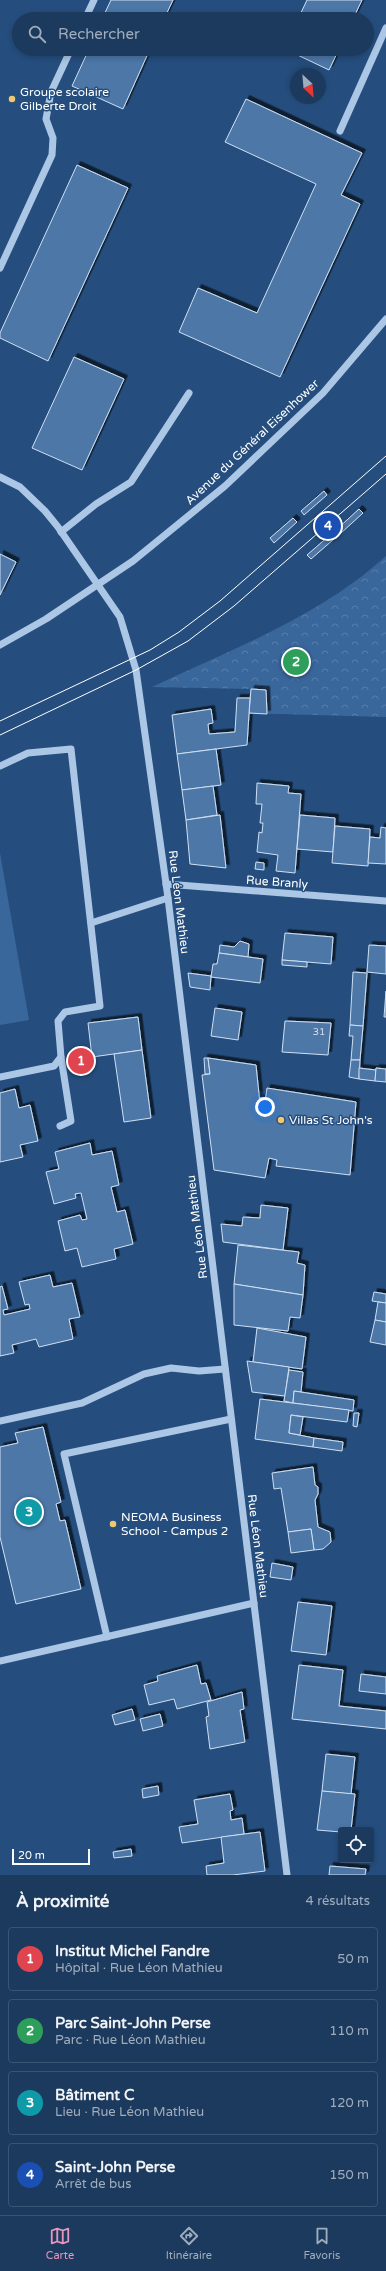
<!DOCTYPE html>
<html lang="fr">
<meta charset="utf-8">
<style>
:root{--surface:#1c3a5e;--page:#294567;--text:#f1f3f6;--muted:#a0adbc;--line:#3a5473;--accent:#e797bd}
body{margin:0;font-family:"Varela Round",sans-serif;background:var(--page);color:var(--text)}
.controls{position:absolute;right:12px;bottom:12px;display:grid;overflow:hidden;border-radius:4px;box-shadow:0 2px 6px #0003}
.controls button{width:36px;height:36px;display:grid;place-items:center;padding:0;border:0;border-bottom:1px solid var(--line);background:var(--surface);color:var(--text);font:20px sans-serif}
.compass{position:absolute;left:290px;top:68px;width:36px;height:36px;border-radius:50%;background:var(--surface);box-shadow:0 2px 6px #0003;rotate:154deg}
.scale{position:absolute;left:12px;bottom:10px;width:78px;box-sizing:border-box;padding-left:4px;border:2px solid #fff;border-top:0;font-size:11px;line-height:14px;white-space:nowrap;color:#fff;-webkit-text-stroke:3px #254e7e;paint-order:stroke}
.you{position:absolute;left:265px;top:1107px;width:14px;height:14px;margin:-10px;border:3px solid #fff;border-radius:50%;background:#1a73e8;box-shadow:0 0 0 6px #1a73e833}
.badge{display:grid;place-items:center;width:26px;height:26px;border-radius:50%;background:var(--accent);color:#fff;font-size:13px;font-weight:700}
.pin{position:absolute;translate:-50% -50%;border:2px solid #fff;box-shadow:0 1px 4px #0006}
.list{margin:0;padding:0;list-style:none}
h2{display:flex;justify-content:space-between;align-items:center;height:52px;margin:0;padding:0 16px;font-size:17px}
h2 small{font-size:13px;font-weight:400;color:var(--muted)}
.list li{display:grid;grid-template-columns:26px 1fr auto;gap:12px;align-items:center;box-sizing:border-box;height:64px;margin:0 8px 8px;padding:0 8px;border:1px solid var(--line);border-radius:4px}
.list b{display:block;font-size:15px;white-space:nowrap}
.list p{margin:0;font-size:13px;white-space:nowrap;color:var(--muted)}
.list em{font-size:13px;font-style:normal;color:var(--muted)}
.icon{flex:none;width:22px;height:22px;fill:none;stroke:currentColor;stroke-width:2;stroke-linecap:round;stroke-linejoin:round}
.map{position:relative;flex:none;width:386px;height:1875px;overflow:hidden}
.search{position:absolute;background:var(--surface);box-shadow:0 2px 6px #0003;left:12px;right:12px;top:12px;height:44px;display:flex;align-items:center;gap:10px;box-sizing:border-box;padding:0 14px;border-radius:22px;color:var(--muted);font-size:15px}
.sheet{height:340px;background:var(--surface)}
nav{display:flex;justify-content:space-around;align-items:center;box-sizing:border-box;height:56px;border-top:1px solid var(--line);background:var(--surface);font-size:11px;color:var(--muted)}
nav a{display:grid;justify-items:center;gap:2px}
nav .on{color:var(--accent)}
.map>svg:first-child{display:block}
.park{fill:url(#park-crowns)}
.pitch{fill:#39679c}
.building{fill:#4e77a7;stroke:#cee0f4;filter:url(#shadow)}
.lines{fill:none;stroke-linecap:round;stroke-linejoin:round}
.minor{stroke:#abc7e5;stroke-width:7}
.tram{stroke:#fff;stroke-width:1}
.poi-dot{fill:#efc870;stroke:#254e7e;stroke-width:1.5}
.labels{text-anchor:middle;stroke-width:3;stroke-linejoin:round;paint-order:stroke}
.number-label{font-size:10px;fill:#d3dde9}
.poi-label{font-size:12px;fill:#fff;stroke:#254e7e;text-anchor:start}
.street-label{font-size:12px;fill:#fff;stroke:#254e7e}
</style>
<div class="map">
<svg width="386" height="1875" viewBox="0 0 386 1875">
<defs>
<pattern id="park-crowns" width="20" height="18" patternUnits="userSpaceOnUse"><rect width="20" height="18" fill="#39679c"/><path d="M2 6a3 3 0 1 1 6 0M12 15a3 3 0 1 1 6 0" fill="none" stroke="#577eab"/></pattern>
<filter id="shadow"><feDropShadow dx="3.5" dy="-3.5" stdDeviation="0" flood-color="#0009"/></filter>
</defs>
<rect width="100%" height="100%" fill="#254e7e"/>
<path class="park" d="M386 556V717L249 713 250 689 152 687C232 649 319 617 386 556Z"/>
<polygon class="pitch" points="0,853 29,1020 0,1025"/>
<g class="building">
<polygon points="111,0 173,0 164,19 102,19"/>
<polygon points="307,0 362,0 353,19 298,19"/>
<polygon points="89,49 150,49 123,109 72,86"/>
<polygon points="285,49 339,49 329,70"/>
<polygon points="246,99 362,153 341,195 360,204 280,377 179,332 198,288 257,313 316,184 225,142"/>
<polygon points="77,165 128,188 48,361 0,338 0,333"/>
<polygon points="74,357 124,379 82,470 32,448"/>
<polygon points="324,491 327,495 304,515 301,511"/>
<polygon points="359,509 363,513 340,534 336,530"/>
<polygon points="293,518 297,522 274,543 270,538"/>
<polygon points="330,535 334,539 311,559 307,555"/>
<polygon points="0,554 16,562 0,595"/>
<polygon points="251,689 266,690 267,714 249,713"/>
<polygon points="237,698 250,698 247,745 177,754 172,715 211,709 213,723 208,724 209,734 235,732"/>
<polygon points="216,749 221,785 182,790 177,754"/>
<polygon points="257,783 289,786 288,793 301,794 295,873 276,871 278,855 257,852 259,832 262,833 263,823 260,823 262,804 256,804"/>
<polygon points="213,786 217,815 186,820 182,790"/>
<polygon points="220,815 226,868 190,864 186,820"/>
<polygon points="300,815 335,818 333,852 297,849"/>
<polygon points="335,826 370,829 368,866 332,863"/>
<polygon points="381,827 386,828 386,864 368,863 370,837 380,838"/>
<polygon points="256,862 264,863 264,870 255,869"/>
<polygon points="285,933 333,937 331,964 282,960"/>
<polygon points="240,941 249,944 248,957 219,953 220,945 234,947"/>
<polygon points="369,945 386,946 386,974 367,972"/>
<polygon points="219,953 263,959 260,983 211,977 213,964 217,964"/>
<polygon points="282,960 307,962 307,967 282,965"/>
<polygon points="353,972 367,973 363,1026 350,1025"/>
<polygon points="188,973 211,976 210,990 190,987"/>
<polygon points="386,991 386,1017 384,1017"/>
<polygon points="215,1008 242,1012 238,1040 211,1036"/>
<polygon points="138,1017 142,1050 92,1057 88,1023"/>
<polygon points="285,1021 331,1023 328,1055 282,1052"/>
<polygon points="350,1025 363,1026 360,1060 351,1060 353,1036 349,1036"/>
<polygon points="142,1050 151,1118 124,1122 114,1054"/>
<polygon points="204,1058 208,1058 210,1074 205,1074"/>
<polygon points="208,1058 256,1065 260,1104 265,1103 267,1088 356,1102 350,1175 276,1166 277,1160 269,1158 265,1178 214,1170 202,1075 210,1074"/>
<polygon points="351,1060 360,1060 359,1079 349,1077"/>
<polygon points="359,1068 376,1070 375,1081 359,1079"/>
<polygon points="376,1068 386,1069 386,1082 375,1081"/>
<polygon points="15,1089 19,1108 30,1105 38,1141 20,1145 23,1157 0,1162 0,1093"/>
<polygon points="260,1098 266,1098 265,1103 260,1104"/>
<polygon points="90,1143 92,1155 112,1151 119,1185 111,1187 117,1212 125,1210 133,1244 114,1249 116,1259 82,1267 77,1248 65,1251 58,1221 80,1215 82,1220 87,1219 81,1193 75,1194 76,1198 54,1204 46,1172 59,1169 55,1152"/>
<polygon points="261,1205 288,1208 283,1250 223,1242 221,1224 242,1226 243,1217 260,1218"/>
<polygon points="238,1245 299,1252 297,1263 305,1265 303,1295 234,1284"/>
<polygon points="50,1275 53,1287 72,1283 80,1317 69,1319 73,1339 39,1347 36,1339 12,1345 14,1353 0,1356 0,1287 2,1286 8,1309 3,1310 4,1315 30,1309 29,1304 25,1305 19,1282"/>
<polygon points="234,1284 303,1295 300,1318 290,1317 288,1331 234,1325"/>
<polygon points="374,1292 386,1294 386,1303 372,1301"/>
<polygon points="378,1302 386,1303 386,1322 375,1320"/>
<polygon points="375,1320 386,1322 386,1345 370,1342"/>
<polygon points="257,1328 306,1337 302,1369 253,1362"/>
<polygon points="247,1361 289,1367 285,1396 252,1392"/>
<polygon points="289,1370 303,1372 301,1392 294,1391 293,1403 284,1401"/>
<polygon points="294,1391 354,1400 353,1411 293,1403"/>
<polygon points="260,1399 349,1410 347,1422 291,1415 289,1433 314,1438 313,1447 255,1439"/>
<polygon points="354,1413 359,1413 357,1427 353,1426"/>
<polygon points="291,1415 303,1417 300,1435 289,1433"/>
<polygon points="43,1427 61,1502 56,1504 60,1521 65,1520 81,1589 16,1604 0,1537 0,1447 18,1443 15,1433"/>
<polygon points="314,1438 343,1442 342,1451 313,1447"/>
<polygon points="313,1467 315,1485 318,1487 318,1494 315,1500 318,1527 330,1532 331,1542 323,1549 314,1550 311,1529 288,1532 281,1488 274,1489 272,1473"/>
<polygon points="311,1529 314,1550 291,1553 288,1532"/>
<polygon points="272,1563 293,1567 291,1580 270,1577"/>
<polygon points="298,1602 332,1606 326,1655 291,1651"/>
<polygon points="197,1665 201,1684 206,1683 211,1700 177,1709 174,1699 149,1705 144,1685 158,1681 157,1676"/>
<polygon points="299,1665 343,1670 339,1706 386,1711 386,1729 292,1719"/>
<polygon points="361,1674 386,1677 386,1694 359,1691"/>
<polygon points="242,1692 244,1709 240,1710 245,1742 210,1749 206,1717 209,1716 207,1702"/>
<polygon points="132,1709 135,1720 115,1725 112,1715"/>
<polygon points="160,1714 163,1726 143,1731 140,1719"/>
<polygon points="326,1754 355,1757 351,1794 322,1791"/>
<polygon points="158,1786 159,1795 143,1798 142,1789"/>
<polygon points="322,1791 355,1794 351,1830 341,1830 341,1832 317,1830"/>
<polygon points="230,1794 233,1810 230,1811 231,1820 242,1818 244,1834 182,1843 179,1827 198,1824 194,1800"/>
<polygon points="260,1832 265,1871 233,1875 207,1875 206,1866 224,1863 221,1837"/>
<polygon points="131,1849 132,1856 114,1858 113,1852"/>
<polygon points="330,1866 366,1869 365,1875 329,1875"/>
</g>
<g class="lines">
<g class="minor">
<polyline points="85,19 94,0"/>
<polyline points="340,131 386,28"/>
<polyline points="0,268 52,155 53,138 46,119 51,92 71,49"/>
<polyline points="0,477 20,487 45,511 58,527 120,617 136,670 168,898 287,1875"/>
<polyline points="61,532 96,504 131,482 189,393"/>
<polyline points="0,645 46,619 133,561 225,486 323,393 386,319"/>
<polyline points="0,766 28,753 71,749 100,1006 65,1012 58,1021 61,1057 54,1066 0,1077"/>
<polyline points="166,884 386,901"/>
<polyline points="91,923 168,898"/>
<polyline points="60,1126 71,1121 61,1057"/>
<polyline points="0,1421 82,1403 144,1374 171,1368 199,1371 225,1369"/>
<polyline points="107,1637 64,1454 231,1419"/>
<polyline points="0,1661 254,1603"/>
</g>
<g class="tram">
<polyline points="0,721 150,650 179,632 220,601 386,456"/>
<polyline points="0,735 136,670 188,641 234,606 386,474"/>
</g>
</g>
<g class="poi-dot">
<circle cx="12" cy="99" r="4"/>
<circle cx="281" cy="1120" r="4"/>
<circle cx="113" cy="1524" r="4"/>
</g>
<g class="labels">
<g class="number-label">
<text x="319" y="1035">31</text>
</g>
<g class="poi-label">
<text x="20" y="96">Groupe scolaire<tspan x="20" dy="14">Gilberte Droit</tspan></text>
<text x="289" y="1124">Villas St John's</text>
<text x="121" y="1521">NEOMA Business<tspan x="121" dy="14">School - Campus 2</tspan></text>
</g>
<g class="street-label">
<text transform="translate(252 442) rotate(-43)" y="4">Avenue du Général Eisenhower</text>
<text transform="translate(277 882) rotate(4)" y="4">Rue Branly</text>
<text transform="translate(179 902) rotate(83)" y="4">Rue Léon Mathieu</text>
<text transform="translate(197 1227) rotate(-97)" y="4">Rue Léon Mathieu</text>
<text transform="translate(258 1546) rotate(83)" y="4">Rue Léon Mathieu</text>
</g>
</g>
</svg>
<div class="controls">
<button><svg class="icon" aria-label="locate" viewBox="0 0 24 24"><circle cx="12" cy="12" r="6"/><path d="M12 2v4M12 18v4M2 12h4M18 12h4"/></svg></button>
</div>
<svg class="compass" viewBox="-18 -18 36 36"><path d="M0-13l5 13h-10z" fill="#e53935"/><path d="M0 13l5-13h-10z" fill="#a0adbc"/></svg>
<div class="scale">20 m</div>
<div class="you"></div>
<div class="pin badge" style="left:81px;top:1061px;background:#e0444e">1</div>
<div class="pin badge" style="left:296px;top:662px;background:#2e9e5b">2</div>
<div class="pin badge" style="left:29px;top:1512px;background:#0f9aa8">3</div>
<div class="pin badge" style="left:328px;top:526px;background:#1a4fb4">4</div>
<div class="search"><svg class="icon" aria-label="search" viewBox="0 0 24 24"><circle cx="10" cy="10" r="6"/><path d="M15 15l6 6"/></svg>Rechercher</div>
</div>
<section class="sheet">
<h2>À proximité<small>4 résultats</small></h2>
<ul class="list">
<li><span class="badge" style="background:#e0444e">1</span><div><b>Institut Michel Fandre</b><p>Hôpital · Rue Léon Mathieu</p></div><em>50 m</em></li>
<li><span class="badge" style="background:#2e9e5b">2</span><div><b>Parc Saint-John Perse</b><p>Parc · Rue Léon Mathieu</p></div><em>110 m</em></li>
<li><span class="badge" style="background:#0f9aa8">3</span><div><b>Bâtiment C</b><p>Lieu · Rue Léon Mathieu</p></div><em>120 m</em></li>
<li><span class="badge" style="background:#1a4fb4">4</span><div><b>Saint-John Perse</b><p>Arrêt de bus</p></div><em>150 m</em></li>
</ul>
</section>
<nav>
<a class="on"><svg class="icon" aria-label="map" viewBox="0 0 24 24"><path d="M3 6l6-2 6 2 6-2v14l-6 2-6-2-6 2zM9 4v14M15 6v14"/></svg>Carte</a>
<a><svg class="icon" aria-label="directions" viewBox="0 0 24 24"><path d="M12 3l9 9-9 9-9-9zM9 14v-3h6M13 9l2 2-2 2"/></svg>Itinéraire</a>
<a><svg class="icon" aria-label="saved" viewBox="0 0 24 24"><path d="M7 4h10v16l-5-4-5 4z"/></svg>Favoris</a>
</nav>
